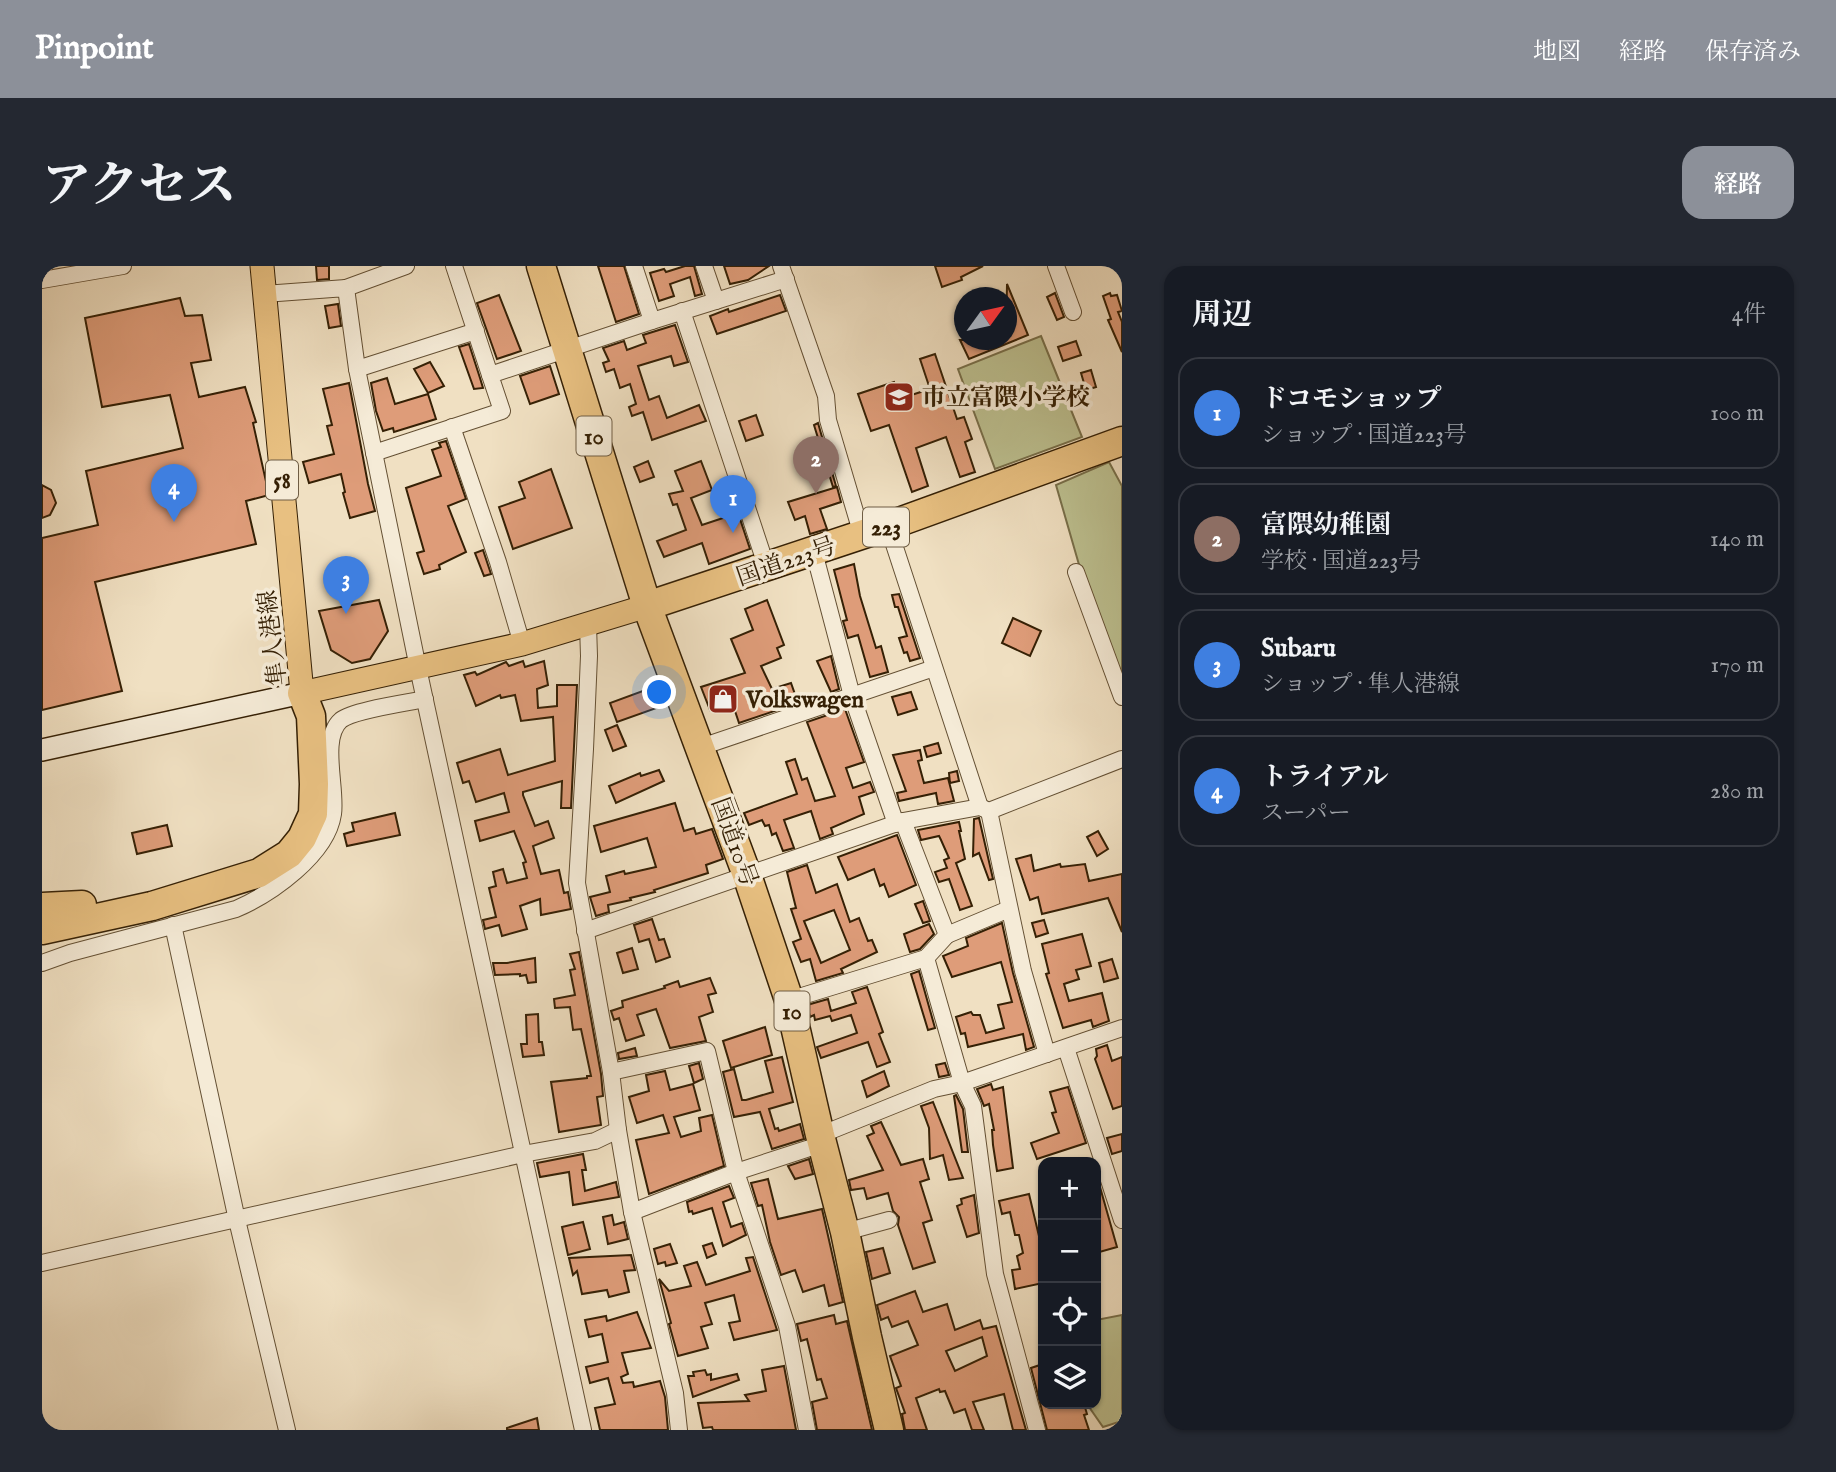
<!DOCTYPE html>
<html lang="ja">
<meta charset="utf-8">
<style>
:root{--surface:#171b24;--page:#242831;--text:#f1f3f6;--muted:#9ea1a6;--line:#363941;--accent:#8c9099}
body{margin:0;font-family:"IM FELL English","Noto Serif JP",serif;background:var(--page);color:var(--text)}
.controls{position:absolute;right:21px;bottom:21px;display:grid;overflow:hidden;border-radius:14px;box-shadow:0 2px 5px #0004}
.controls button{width:63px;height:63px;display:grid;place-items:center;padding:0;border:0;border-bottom:2px solid var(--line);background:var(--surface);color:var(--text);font:35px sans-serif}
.compass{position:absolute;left:912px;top:21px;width:63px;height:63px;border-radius:50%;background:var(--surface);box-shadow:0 2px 5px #0004;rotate:57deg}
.you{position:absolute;left:618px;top:427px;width:24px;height:24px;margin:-18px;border:5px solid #fff;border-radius:50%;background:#1a73e8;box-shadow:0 0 0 10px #1a73e833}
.badge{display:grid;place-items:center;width:46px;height:46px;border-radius:50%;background:var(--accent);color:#fff;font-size:23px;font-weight:700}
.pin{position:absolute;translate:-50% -58px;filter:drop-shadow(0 2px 4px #0008)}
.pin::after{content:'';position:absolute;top:37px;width:24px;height:21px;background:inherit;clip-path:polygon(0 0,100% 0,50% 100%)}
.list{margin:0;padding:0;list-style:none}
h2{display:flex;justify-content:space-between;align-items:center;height:91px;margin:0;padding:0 28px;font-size:30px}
h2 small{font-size:23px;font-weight:400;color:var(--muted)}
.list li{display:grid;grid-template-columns:46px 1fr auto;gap:21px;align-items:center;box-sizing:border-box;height:112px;margin:0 14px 14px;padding:0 14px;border:2px solid var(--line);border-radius:21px}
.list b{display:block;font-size:26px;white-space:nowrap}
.list p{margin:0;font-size:23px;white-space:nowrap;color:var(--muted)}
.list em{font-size:23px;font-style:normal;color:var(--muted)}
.icon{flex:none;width:38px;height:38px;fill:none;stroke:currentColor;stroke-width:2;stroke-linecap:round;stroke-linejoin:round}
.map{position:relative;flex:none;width:1080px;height:1164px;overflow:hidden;border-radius:21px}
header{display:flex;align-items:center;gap:42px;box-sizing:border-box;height:98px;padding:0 35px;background:var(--accent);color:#fff}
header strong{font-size:33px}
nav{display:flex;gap:38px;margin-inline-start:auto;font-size:24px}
.intro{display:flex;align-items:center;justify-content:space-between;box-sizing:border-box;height:168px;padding:0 42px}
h1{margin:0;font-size:49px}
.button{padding:18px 32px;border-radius:21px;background:var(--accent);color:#fff;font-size:24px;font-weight:700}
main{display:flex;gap:42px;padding:0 42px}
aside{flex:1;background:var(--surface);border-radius:21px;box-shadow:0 2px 5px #0004}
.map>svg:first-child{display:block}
.green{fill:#bdc191;stroke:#79704b;stroke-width:2}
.building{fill:#de9c79;stroke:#352005;stroke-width:2;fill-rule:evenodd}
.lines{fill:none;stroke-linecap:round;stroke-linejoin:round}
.street-casing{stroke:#645034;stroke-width:18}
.secondary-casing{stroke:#352005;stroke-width:24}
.primary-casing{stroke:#352005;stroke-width:25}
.highway-casing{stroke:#352005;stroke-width:31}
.street{stroke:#f5ebd7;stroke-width:16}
.secondary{stroke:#f5ebd7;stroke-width:21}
.primary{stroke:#e8c081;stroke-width:23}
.highway{stroke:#e8c081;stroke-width:28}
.labels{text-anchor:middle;stroke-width:7;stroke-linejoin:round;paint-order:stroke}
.shield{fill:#f5ebd7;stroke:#6f5d44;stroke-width:2}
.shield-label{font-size:23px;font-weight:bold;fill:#352005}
.poi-label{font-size:24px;font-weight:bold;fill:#352005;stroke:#f5ebd7;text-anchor:start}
.street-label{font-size:24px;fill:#352005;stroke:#f5ebd7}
</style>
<header>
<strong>Pinpoint</strong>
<nav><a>地図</a><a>経路</a><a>保存済み</a></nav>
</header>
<div class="intro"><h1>アクセス</h1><a class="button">経路</a></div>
<main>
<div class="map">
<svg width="1080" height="1164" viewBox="0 0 1080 1164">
<rect width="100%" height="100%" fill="#f0e0c2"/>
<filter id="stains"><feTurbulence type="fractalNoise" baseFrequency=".00286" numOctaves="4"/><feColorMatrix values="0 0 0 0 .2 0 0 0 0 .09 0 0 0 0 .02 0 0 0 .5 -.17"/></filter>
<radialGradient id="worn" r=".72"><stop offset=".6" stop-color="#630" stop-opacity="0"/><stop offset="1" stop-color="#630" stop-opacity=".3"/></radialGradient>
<g class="green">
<polygon points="999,70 1040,171 953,203 916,103"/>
<polygon points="1067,196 1080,220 1080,411 1055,361 1014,219"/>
<polygon points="1080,1049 1080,1155 1061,1161 1045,1138 1054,1138 1054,1054"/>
</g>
<g class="building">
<polygon points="274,0 287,0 287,13 275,14"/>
<polygon points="556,0 582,0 597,48 574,56"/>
<polygon points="643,0 652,0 660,28 653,30 648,11 628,18 632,30 617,35 608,7 622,3 624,6"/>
<polygon points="682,0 727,0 706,14 688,18"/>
<polygon points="893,0 941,0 919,11 920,14 900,21"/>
<polygon points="965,18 986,69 927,93 918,74 964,74"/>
<polygon points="1013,27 1022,51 1015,54 1005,31"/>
<polygon points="1068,27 1069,30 1075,29 1080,45 1076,46 1080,56 1080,86 1066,54 1069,53 1061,30"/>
<polygon points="457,29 479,85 455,93 435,37"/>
<polygon points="738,29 744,45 675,68 668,50 686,43 687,46"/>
<polygon points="138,32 143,50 160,49 169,94 149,97 157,131 203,121 214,156 211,157 227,229 204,235 214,278 53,316 80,425 0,444 0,272 56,259 44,205 141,182 128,129 60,141 43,52"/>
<polygon points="296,38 299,60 287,62 283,40"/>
<polygon points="633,59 646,96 632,100 629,90 596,100 607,134 617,130 625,152 657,139 664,155 610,174 601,146 590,150 587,141 594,138 588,118 578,122 572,103 564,106 561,97 567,95 561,82 582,75 585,84 604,77 601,69"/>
<polygon points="1034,75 1039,89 1021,95 1016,81"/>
<polygon points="427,78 438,112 441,122 432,123 417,81"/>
<polygon points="893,88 915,153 922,151 930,173 923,176 933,206 918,211 904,171 874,182 886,220 870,226 847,159 829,165 816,128 852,116 857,133 888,123 878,93"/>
<polygon points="388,96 402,120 386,127 372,103"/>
<polygon points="508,100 517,128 488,138 478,110"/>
<polygon points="1049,104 1054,121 1044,124 1039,107"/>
<polygon points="345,112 353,138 386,128 394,153 352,166 351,162 341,165 334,145 329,117"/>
<polygon points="307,117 326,218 333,245 308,252 301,227 303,226 299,208 267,217 261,196 292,188 285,160 290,159 281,123"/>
<polygon points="714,149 721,169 704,175 697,155"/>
<polygon points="776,157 794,220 791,221 772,159"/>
<polygon points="404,175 424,233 406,240 424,286 397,299 398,303 382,308 375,287 382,285 364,222 399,210 390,184 399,181 397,177"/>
<polygon points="606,195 612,211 598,216 592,201"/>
<polygon points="659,195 670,224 649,232 660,259 696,247 708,283 667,298 660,277 622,291 615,275 644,264 635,238 631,239 627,228 641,225 633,205"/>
<polygon points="509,203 530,262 471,283 457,241 483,232 477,216"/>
<polygon points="0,219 9,224 14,237 8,249 0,252"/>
<polygon points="795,221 799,236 778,243 785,263 768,268 763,250 753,254 746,236"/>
<polygon points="441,284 449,308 442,310 433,287"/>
<polygon points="812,298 818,330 834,382 839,380 846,406 828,411 816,369 806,372 801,355 805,354 792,304"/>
<polygon points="857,328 878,392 868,395 865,386 862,387 857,372 865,370 856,341 853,341 850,329"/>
<polygon points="337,334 346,365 328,393 310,397 289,384 277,345"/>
<polygon points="725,334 742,379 735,382 739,392 719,400 730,423 749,417 756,437 697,457 690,436 668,444 659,421 703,407 689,373 711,364 703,343"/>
<polygon points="971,352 999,365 988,390 960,377"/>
<polygon points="789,390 797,423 789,426 775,395"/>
<polygon points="481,395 483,401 502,395 506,419 495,423 496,442 515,440 515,419 535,419 529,542 519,542 520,515 481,526 481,529 493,560 506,555 512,572 491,580 499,608 517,604 522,627 526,626 529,643 499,649 498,633 478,640 485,663 460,670 457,659 443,663 441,654 454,651 447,622 454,620 451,606 461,603 465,617 485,612 481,597 484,596 472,565 438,575 433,555 467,546 462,527 434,536 427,515 421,517 415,497 458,483 466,509 513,495 511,451 479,455 473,429 459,432 458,429 434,440 422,409 433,406 435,409 464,396 467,400"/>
<polygon points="617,419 623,439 575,456 568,437"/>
<polygon points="869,426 875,443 856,449 850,431"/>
<polygon points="803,443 822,496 804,502 811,522 828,516 832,526 817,531 822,548 789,562 791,568 778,573 769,545 742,554 752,582 741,585 734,567 730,569 727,559 723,560 720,554 707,559 702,547 755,528 744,496 753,493 760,514 765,512 773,535 793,530 765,456"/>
<polygon points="575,459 584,480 571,485 563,464"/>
<polygon points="896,477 899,487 885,491 882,481"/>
<polygon points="878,484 880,494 876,495 882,517 906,512 912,535 896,538 894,527 857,535 855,527 864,525 851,489"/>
<polygon points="617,504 622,515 574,537 567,520 598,507 599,510"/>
<polygon points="915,505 917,515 908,517 907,507"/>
<polygon points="633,537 642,565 652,562 654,568 670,563 681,593 664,599 666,607 612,624 613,626 588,632 589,634 566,639 567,646 554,650 548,631 568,626 564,610 582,605 583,608 614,601 605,572 559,586 552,560"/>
<polygon points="353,547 358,569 305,580 302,568 312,565 310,557"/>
<polygon points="937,552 951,613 947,614 937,587 931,590 932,553"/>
<polygon points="917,556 919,565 917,565 923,593 914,597 930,640 918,644 907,613 897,616 893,606 905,602 902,594 907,592 899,574 897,570 879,574 876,564"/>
<polygon points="125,559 130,580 95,588 90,567"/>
<polygon points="1056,565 1066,583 1055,590 1045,571"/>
<polygon points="855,569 874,619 847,631 842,618 838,620 832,603 806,614 796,591"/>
<polygon points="989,589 992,605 1018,598 1019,601 1043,598 1047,615 1080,608 1080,666 1066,632 1000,648 996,631 988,634 974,593"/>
<path d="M765 599 774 627 795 618 808 656 817 652 826 675 830 674 835 686 799 703 801 707 774 715 768 693 759 696 751 676 759 673 749 643 754 642 745 606ZM792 644 808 684 779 697 762 655Z"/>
<polygon points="881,635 888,655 881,657 873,638"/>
<polygon points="610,653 617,674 622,673 628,691 614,696 607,673 597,676 592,659"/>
<polygon points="1002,654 1006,667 994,671 990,657"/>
<polygon points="960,657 971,707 992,781 984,784 981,768 926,781 923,767 919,768 914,751 929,746 931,749 938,749 944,767 962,762 956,739 970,736 959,696 910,711 901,690 926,680 924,672"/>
<polygon points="887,658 892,668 878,683 868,686 862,668"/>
<polygon points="1040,668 1049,700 1034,704 1037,713 1022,718 1027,735 1060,727 1067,755 1051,761 1049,754 1021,762 1004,708 1007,707 1000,678"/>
<polygon points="590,682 596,703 581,707 575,687"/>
<polygon points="537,686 559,808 561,830 555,831 559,859 517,866 509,816 545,812 545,810 549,810 539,763 531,764 528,741 513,742 512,733 533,729 528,704 533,703 528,688"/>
<polygon points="493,692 494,716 486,717 484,709 478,710 478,708 453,709 451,697 465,697"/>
<polygon points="1070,693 1076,712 1062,716 1057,697"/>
<polygon points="877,705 893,762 886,764 869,708"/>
<polygon points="668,712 674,727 666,729 671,746 657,751 664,775 628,782 614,743 595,749 602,769 584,775 577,752 572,754 569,745 581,741 580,735 623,722 622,720 636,715 638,721"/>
<polygon points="825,721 841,766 837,768 848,796 835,801 826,776 779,792 775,781 815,767 809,749 790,755 788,750 773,754 772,749 768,751 765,739 786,733 789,745 814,737 810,726"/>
<polygon points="496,748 497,776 500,776 502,789 481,791 479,778 485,778 484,749"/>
<polygon points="723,761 730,789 689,802 681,775"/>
<polygon points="1065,779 1070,795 1080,791 1080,840 1071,843 1053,793 1055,790 1054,783"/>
<polygon points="593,782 595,790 577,793 576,787"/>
<polygon points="740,791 751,836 727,843 733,863 736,862 737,865 758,858 762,873 730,883 718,846 692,851 681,806 692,803 700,834 704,834 731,826 723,795"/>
<polygon points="657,797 661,813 652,817 647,800"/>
<polygon points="903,797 907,809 897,811 894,799"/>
<polygon points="623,805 628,824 651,818 658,844 632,851 639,871 659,865 657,852 670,849 682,900 607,928 594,874 627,867 621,849 595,857 587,831 607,825 604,809"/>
<polygon points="842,805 847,820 825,831 820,815"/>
<polygon points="949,818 951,824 961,821 971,902 955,905 951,879 950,864 952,864 947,838 942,840 935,823"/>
<polygon points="1026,821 1044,877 995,893 989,877 1017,867 1010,847 1014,846 1008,826"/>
<polygon points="914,829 921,843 926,886 920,886 912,830"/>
<polygon points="891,836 921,912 907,914 901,889 888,893 887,862 879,840"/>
<polygon points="839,856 859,899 881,893 887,913 878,916 890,954 881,957 893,996 871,1003 856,959 857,951 851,945 846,927 825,933 822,922 809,924 807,914 841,904 825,870 832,867 829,860"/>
<polygon points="1080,868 1080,885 1070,888 1065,872"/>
<polygon points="541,888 544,904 540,904 543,925 574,916 577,931 531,939 527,906 498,911 495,897"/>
<polygon points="767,893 771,908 753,913 746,900"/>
<polygon points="1054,907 1075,981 1054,987"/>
<polygon points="726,913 736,953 780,943 801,1036 787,1040 782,1019 761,1026 753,1004 739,1009 728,976 720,939 716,940 709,917"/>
<polygon points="687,920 692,932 681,936 689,961 700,957 704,969 681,980 670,942 651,948 650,945 647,946 645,936"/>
<polygon points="987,928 1001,987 1001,1017 973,1023 970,1004 978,1003 975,990 981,987 977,969 973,969 968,946 960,948 957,935"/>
<polygon points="932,929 937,967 925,971 915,940 920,938 919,933"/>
<polygon points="570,949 572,959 582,956 586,973 566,978 561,951"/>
<polygon points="541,956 548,983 526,989 520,961"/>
<polygon points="670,977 674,988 665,992 661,980"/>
<polygon points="628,978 635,997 624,1000 623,996 616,998 612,983"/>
<polygon points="841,982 848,1007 830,1013 824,986"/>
<polygon points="589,989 593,1004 582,1005 587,1026 567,1031 565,1024 540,1028 535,1005 531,1009 527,992"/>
<polygon points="711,991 735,1064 692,1074 687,1057 698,1055 692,1029 663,1037 670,1058 659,1061 666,1082 636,1090 627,1058 629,1057 617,1013 627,1025 649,1020 642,1000 655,996 664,1019 708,1005 704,992"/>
<path d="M873 1025 881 1046 905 1038 913 1064 938 1054 941 1063 954 1060 984 1164H971L962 1128 931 1136 942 1164H930L923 1143 912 1147 903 1125 898 1126 897 1123 874 1132 885 1164H863L860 1148 863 1147 854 1122 859 1120 848 1090 876 1079 866 1055 850 1061 846 1051 839 1054 835 1039ZM940 1071 945 1090 913 1105 904 1085Z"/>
<polygon points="595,1046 609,1082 580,1087 586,1108 579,1111 581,1117 591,1116 592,1121 618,1115 623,1131 626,1164 558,1164 553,1142 573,1138 566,1112 548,1117 544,1101 566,1096 560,1068 547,1071 543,1054 564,1050 565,1055"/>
<polygon points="792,1049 794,1058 805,1055 830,1164 775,1164 770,1136 785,1132 779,1113 775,1114 765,1073 759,1075 755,1058"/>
<polygon points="1001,1098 1001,1138 1033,1138 1034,1141 1042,1138 1045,1148 1042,1149 1047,1164 1005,1164 989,1102"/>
<polygon points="742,1100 754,1164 671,1164 670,1161 661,1162 656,1137 707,1135 703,1129 724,1125 720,1104"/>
<polygon points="663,1104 665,1109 669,1108 669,1114 695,1108 697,1114 651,1131 646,1110 652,1110 651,1106"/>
<polygon points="495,1152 497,1164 465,1164 465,1162"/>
</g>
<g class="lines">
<g class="street-casing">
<g id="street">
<polyline points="412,0 448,109"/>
<polyline points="592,0 610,55"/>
<polyline points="662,0 674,35"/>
<polyline points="739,0 784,130 786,154 820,269"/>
<polyline points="1014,0 1031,46"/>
<polyline points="0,14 81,0"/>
<polyline points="304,22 364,0"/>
<polyline points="222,28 304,22 315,103 376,402 541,1164"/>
<polyline points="640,45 725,302"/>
<polyline points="315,103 434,65"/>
<polyline points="410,161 456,296 480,378"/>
<polyline points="332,187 460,145 448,109 610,55 744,13"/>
<polyline points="846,260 938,541"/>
<polyline points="772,286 810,430 854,558"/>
<polyline points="1034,306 1080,431"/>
<polyline points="546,359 547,390 543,483 535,617 569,806 576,864 590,946 633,1127 637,1164"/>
<polyline points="659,481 892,402"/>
<polyline points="947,545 981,705 1005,788"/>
<polyline points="861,555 905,669 884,692 920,817 931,840 953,1008 995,1164"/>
<polyline points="131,659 195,954 245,1164"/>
<polyline points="543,665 861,555 938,541 947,545 1080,493"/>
<polyline points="905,669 967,643"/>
<path d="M0 697 28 687 194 643C229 628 285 589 291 548 295 523 278 472 299 454 312 444 364 437 383 433"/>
<polyline points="747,734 884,692"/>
<polyline points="1024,782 1080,954"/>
<polyline points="569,806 665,785 694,906 745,1060 765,1164"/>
<polyline points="778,869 892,823 920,817 1080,762"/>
<polyline points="590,946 694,906 780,878"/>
<polyline points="803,966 847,954"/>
<polyline points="0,997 481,888 553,875 576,864"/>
</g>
</g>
<g class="secondary-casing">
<polyline id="secondary" points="0,484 260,427"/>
</g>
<g class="primary-casing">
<polyline id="primary" points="220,0 260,427 480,378 605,340"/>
</g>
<g class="highway-casing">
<g id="highway">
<polyline points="499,0 605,340 705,609 747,734 778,869 803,966 825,1071 847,1164"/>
<polyline points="605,340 846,260 1080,175"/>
<polyline points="0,641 40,639"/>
<polyline points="0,664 110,640 217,607 247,588 260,572 271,548 272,518 269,450 260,427"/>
</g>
</g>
<use href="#street" class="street"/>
<use href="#secondary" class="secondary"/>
<use href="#primary" class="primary"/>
<use href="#highway" class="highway"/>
</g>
<defs>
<g id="school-square" transform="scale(1.575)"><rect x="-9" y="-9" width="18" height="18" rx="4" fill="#8f2418" stroke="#f5ebd7"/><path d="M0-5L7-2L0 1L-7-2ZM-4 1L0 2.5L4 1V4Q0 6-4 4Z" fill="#fff"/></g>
<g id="shop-square" transform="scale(1.575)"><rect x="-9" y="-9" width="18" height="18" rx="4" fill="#8f2418" stroke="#f5ebd7"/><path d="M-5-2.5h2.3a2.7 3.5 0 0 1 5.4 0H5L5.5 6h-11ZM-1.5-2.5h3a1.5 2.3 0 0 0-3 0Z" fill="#fff"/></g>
</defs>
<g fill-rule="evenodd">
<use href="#school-square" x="857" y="131"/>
<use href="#shop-square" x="681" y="433"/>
</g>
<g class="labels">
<g class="shield">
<rect x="534.5" y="150.5" width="35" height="39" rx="5"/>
<rect x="224" y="194.5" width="32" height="39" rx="5"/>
<rect x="821" y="241.5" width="46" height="39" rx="5"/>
<rect x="732.5" y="725.5" width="35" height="39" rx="5"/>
</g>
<g class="shield-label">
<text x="552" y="178">10</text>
<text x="240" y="222">58</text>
<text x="844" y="269">223</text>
<text x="750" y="753">10</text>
</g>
<g class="poi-label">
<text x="880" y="139">市立富隈小学校</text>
<text x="704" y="441">Volkswagen</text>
</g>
<g class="street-label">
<text transform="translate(744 295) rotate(-19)" y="8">国道223号</text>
<text transform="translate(230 372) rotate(-97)" y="8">隼人港線</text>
<text transform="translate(693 576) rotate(70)" y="8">国道10号</text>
</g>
</g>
<rect width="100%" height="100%" filter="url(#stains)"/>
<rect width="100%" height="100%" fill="url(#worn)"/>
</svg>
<div class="controls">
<button>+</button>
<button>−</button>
<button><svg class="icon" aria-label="locate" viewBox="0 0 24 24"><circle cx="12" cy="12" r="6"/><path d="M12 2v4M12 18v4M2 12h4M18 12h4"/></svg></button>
<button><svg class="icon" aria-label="layers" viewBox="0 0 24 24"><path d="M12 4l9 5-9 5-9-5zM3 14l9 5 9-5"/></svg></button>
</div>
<svg class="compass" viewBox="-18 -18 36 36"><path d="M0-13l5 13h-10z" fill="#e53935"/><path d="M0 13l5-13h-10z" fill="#9ea1a6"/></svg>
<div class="you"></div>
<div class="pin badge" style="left:691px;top:267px;background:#3f7fe0">1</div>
<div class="pin badge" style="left:774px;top:228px;background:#8d6e63">2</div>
<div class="pin badge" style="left:304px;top:348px;background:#3f7fe0">3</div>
<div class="pin badge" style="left:132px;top:256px;background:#3f7fe0">4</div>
</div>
<aside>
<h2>周辺<small>4件</small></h2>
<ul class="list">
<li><span class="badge" style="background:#3f7fe0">1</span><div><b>ドコモショップ</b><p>ショップ · 国道223号</p></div><em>100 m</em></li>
<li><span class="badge" style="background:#8d6e63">2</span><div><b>富隈幼稚園</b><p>学校 · 国道223号</p></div><em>140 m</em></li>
<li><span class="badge" style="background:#3f7fe0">3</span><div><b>Subaru</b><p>ショップ · 隼人港線</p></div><em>170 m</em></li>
<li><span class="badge" style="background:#3f7fe0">4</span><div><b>トライアル</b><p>スーパー</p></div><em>280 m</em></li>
</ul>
</aside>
</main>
